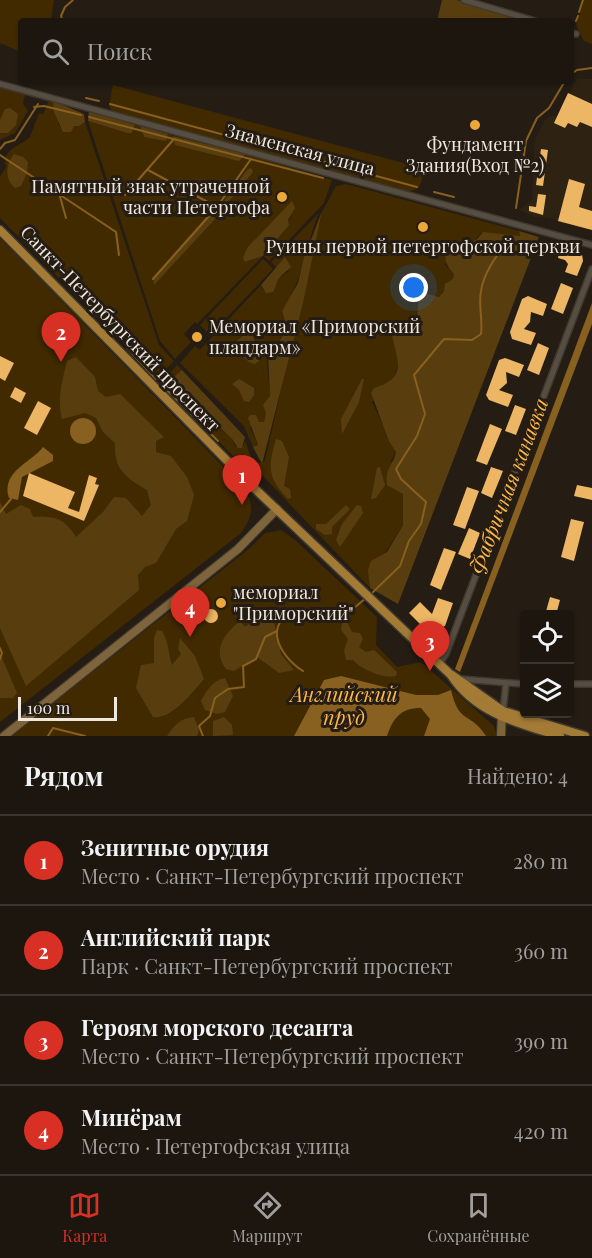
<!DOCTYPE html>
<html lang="ru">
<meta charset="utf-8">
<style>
:root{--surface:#1c160e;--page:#251f17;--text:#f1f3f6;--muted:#a09f9e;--line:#3a352e;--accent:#d93025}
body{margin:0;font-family:"Playfair Display",serif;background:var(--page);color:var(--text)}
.controls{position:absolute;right:18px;bottom:18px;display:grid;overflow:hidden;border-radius:6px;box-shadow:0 2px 4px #0004}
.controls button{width:54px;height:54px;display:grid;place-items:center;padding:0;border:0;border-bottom:2px solid var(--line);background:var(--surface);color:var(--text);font:30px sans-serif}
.scale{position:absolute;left:18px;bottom:15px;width:99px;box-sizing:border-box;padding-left:6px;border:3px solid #eee8e1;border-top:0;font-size:16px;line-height:21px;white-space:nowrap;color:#eee8e1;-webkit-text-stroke:4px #251d13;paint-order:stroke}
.you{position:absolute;left:414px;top:288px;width:21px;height:21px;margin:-15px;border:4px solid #fff;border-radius:50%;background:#1a73e8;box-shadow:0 0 0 9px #1a73e833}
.badge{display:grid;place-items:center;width:39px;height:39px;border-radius:50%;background:var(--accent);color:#fff;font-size:20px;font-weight:700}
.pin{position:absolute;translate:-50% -50px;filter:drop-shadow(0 2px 3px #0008)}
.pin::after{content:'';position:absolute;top:32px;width:21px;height:18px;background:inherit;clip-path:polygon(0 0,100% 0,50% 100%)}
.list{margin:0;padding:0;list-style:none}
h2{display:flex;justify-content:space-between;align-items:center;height:78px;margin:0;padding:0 24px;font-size:26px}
h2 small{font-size:20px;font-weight:400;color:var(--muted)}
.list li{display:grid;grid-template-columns:39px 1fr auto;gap:18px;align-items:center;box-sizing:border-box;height:90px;padding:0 24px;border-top:2px solid var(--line)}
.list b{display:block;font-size:22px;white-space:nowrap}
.list p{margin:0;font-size:20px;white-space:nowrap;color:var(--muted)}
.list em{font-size:20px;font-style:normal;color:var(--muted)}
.icon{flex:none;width:33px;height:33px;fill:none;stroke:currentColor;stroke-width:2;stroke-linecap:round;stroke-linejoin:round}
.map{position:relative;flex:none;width:592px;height:736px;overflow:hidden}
.search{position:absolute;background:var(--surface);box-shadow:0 2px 4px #0004;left:18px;right:18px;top:18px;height:66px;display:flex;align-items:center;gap:15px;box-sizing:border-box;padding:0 21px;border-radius:6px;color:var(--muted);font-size:22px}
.sheet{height:438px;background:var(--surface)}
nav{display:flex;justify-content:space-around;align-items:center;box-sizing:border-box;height:84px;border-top:2px solid var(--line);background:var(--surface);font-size:16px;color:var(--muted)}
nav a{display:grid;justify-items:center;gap:3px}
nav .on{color:var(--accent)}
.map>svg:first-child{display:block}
.built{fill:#2e2312}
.green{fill:#422a00}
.forest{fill:#583d0f}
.water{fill:#88601f}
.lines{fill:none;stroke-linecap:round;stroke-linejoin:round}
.stream{stroke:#88601f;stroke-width:2}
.building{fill:#edb664}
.street-casing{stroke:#3f3932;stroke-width:8}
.secondary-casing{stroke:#3f3932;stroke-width:10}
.primary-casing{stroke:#3f3932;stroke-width:11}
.street{stroke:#574e42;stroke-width:5}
.secondary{stroke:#7d643b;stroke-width:8}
.primary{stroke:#a47b35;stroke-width:8}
.poi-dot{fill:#eca93a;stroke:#251d13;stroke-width:2}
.labels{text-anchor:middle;stroke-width:6;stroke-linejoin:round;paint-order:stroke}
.poi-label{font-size:18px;fill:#eee8e1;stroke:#251d13}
.street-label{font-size:18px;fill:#eee8e1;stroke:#251d13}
.water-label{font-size:20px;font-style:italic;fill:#fdb846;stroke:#251d13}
</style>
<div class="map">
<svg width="592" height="736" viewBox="0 0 592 736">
<rect width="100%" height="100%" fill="#251d13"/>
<polygon class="built" points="577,79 592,79 592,230 548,218 534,217 519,210 532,200 535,139 545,120 552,115 557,117"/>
<g class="green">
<polygon points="0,0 54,0 51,21 21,21 21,52 0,43"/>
<polygon points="584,0 592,0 592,44 584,41 576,25"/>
<polygon points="113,85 422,168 424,173 419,188 409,192 112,111 109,106"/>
<polygon points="0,88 25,94 23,104 28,111 15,133 0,140"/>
<path d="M49 101H53L59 126H79L85 122 159 345 174 361 157 378 0 218V177L6 167C2 148 18 148 30 137L39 113 43 114Z"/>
<polygon points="88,121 127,133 132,133 135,125 140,126 144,137 167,138 168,134 173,136 173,140 244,159 246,154 332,180 324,203 269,261 264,256 266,251 293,214 245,262 263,256 197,324 195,322 184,334 191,342 175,359 160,341"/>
<path d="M346 184 519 231 520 236 481 233 464 252 461 250 445 264 454 274 453 279 439 297 427 293 419 296C418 310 417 322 405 330L402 325 396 348 399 361 395 376 372 402 396 452 391 461 403 494V525L369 578 370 588 263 476 257 463H263L265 460 322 212 336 186Z"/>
<path d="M318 214C306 247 302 282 282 311L287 328 267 361 270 396 264 422H259L250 428 258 445 253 447 244 426 180 363 195 346 200 350 261 285 263 290 278 282 279 278 289 271 285 257 277 268 271 262Z"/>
<path d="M0 238 243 487C255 505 253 516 241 533L0 722Z"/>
<polygon points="263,259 273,269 210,335 200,325"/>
<polygon points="177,365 182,370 175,377 181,389 232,439 235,446 244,445 245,441 259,478 254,477 163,385 163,380"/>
<polygon points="281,530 295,540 377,617 376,645 397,667 421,662 494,726 497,736 11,736 250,548 265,533"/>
</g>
<g class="forest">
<polygon points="442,0 457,0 525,21 437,21"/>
<polygon points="53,101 84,114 85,122 79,126 74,126 71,132 63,132 54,112"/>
<polygon points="10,108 18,114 16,125 8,133 0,133 0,120 5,109"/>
<polygon points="89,110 135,125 132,133 127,133 88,121"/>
<polygon points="140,126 168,134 166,141 144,137"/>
<polygon points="173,136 246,154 239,161 175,145"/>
<path d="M14 154 23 157 28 162 27 173 21 186 15 188C4 179 6 164 14 154Z"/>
<polygon points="251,168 253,172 221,211 218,209 247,170"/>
<polygon points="292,201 295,208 288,220 289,225 263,256 245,262 243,258 247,248"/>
<polygon points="322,211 303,303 262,464 253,447 258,445 248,418 250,415 256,415 259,422 264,422 266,413 263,405 270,396 268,355 274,351 287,328 282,311 298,283 305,253 300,245 311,240"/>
<polygon points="212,214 215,219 154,285 153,277 208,215"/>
<path d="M519 231 539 237 398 604 370 588 368 570 371 561 387 552 403 525V494L387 485C385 467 393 466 396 452L389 441 371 393 374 388C414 376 392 354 391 325L397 321 405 329 417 315 419 296 426 293 439 297 444 291 445 284 453 279 454 274C443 263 441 250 457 243L463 253 466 245 477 239 483 232 520 236Z"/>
<polygon points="285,257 291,267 279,278 273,292 266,293 261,285"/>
<path d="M249 330 253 332C253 343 260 350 259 361L255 364 249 362 235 349 236 342Z"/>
<path d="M76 357 95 377 98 391 106 397 120 394 164 437 156 441V452L171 456 187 477 194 495 187 521 176 529 156 563 145 567 138 575 139 590 26 686 0 628V502L6 514 21 505 30 509 33 517C55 516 64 518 76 537L103 512 114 497 126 498 142 516 151 505 147 490C125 477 114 470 115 443L103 432 96 418 85 413 62 419C57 399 62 382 67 361Z"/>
<polygon points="182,370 245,437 242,448 238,448 232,439 181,389 174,377"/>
<polygon points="239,379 254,388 254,395 249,402 244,401 239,390 232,384"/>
<polygon points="362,379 364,379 359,402 342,434 341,419"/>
<path d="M276 439 282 441 289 457 284 486 290 489 291 498 288 499C267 477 268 467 276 439Z"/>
<polygon points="380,467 385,485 376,498 371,499 377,468"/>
<polygon points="346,505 350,509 332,527 332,534 325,535 316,529 316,524 326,524"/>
<polygon points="357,505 361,506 363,513 340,547 336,540 342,524"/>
<path d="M259 617 274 622 281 654 294 670 279 673 257 657 234 671 226 669C212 650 224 634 240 621L245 627Z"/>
<path d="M343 619 346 620 352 632 360 633 363 639 359 647 366 652 374 650 397 672 396 676C383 679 361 669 353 660H346L344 650 348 639 341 630Z"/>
<path d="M157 630 162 631C169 642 168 653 172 665L181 654 178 649 180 638 195 656 204 679C193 692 171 720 153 717L136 688 141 665 154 663V638Z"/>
<polygon points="0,653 17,693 13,698 0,698"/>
<path d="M225 678 233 696 225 712 217 714 205 710 201 701C206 691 213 680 225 678Z"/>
<path d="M194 717 199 730 197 736H167C174 725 181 718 194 717Z"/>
<polygon points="224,717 232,725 233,735 213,736 213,721"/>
</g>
<g class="water">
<polygon points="592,303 592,324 460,672 455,669"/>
<circle cx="83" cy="431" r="13"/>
<path d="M43 447 53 455V461L22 477 18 500 9 498C0 471 34 461 43 447Z"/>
<path d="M341 676 416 695H438L451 690C459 725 470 711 486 736H424L430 719 421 708C401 708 393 718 387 736H294L324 680Z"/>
</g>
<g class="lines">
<g class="stream">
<polyline points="579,12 583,0"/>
<polyline points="63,21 61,16 65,7 73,0"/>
<polyline points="576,21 578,16"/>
<polyline points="571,74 577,70 592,68"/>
<polyline points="46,81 46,83"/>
<polyline points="86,98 99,101"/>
<polyline points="110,104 417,187"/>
<polyline points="34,107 44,106 81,115"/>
<polyline points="89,117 323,178"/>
<polyline points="0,149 5,143 15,140 38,104"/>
<polyline points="0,155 116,232 119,255"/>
<polyline points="148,170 217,207 251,159"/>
<polyline points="434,192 454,197"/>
<polyline points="125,195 174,139"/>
<polyline points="516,208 526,141 537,118 549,108 565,81"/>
<polyline points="66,218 59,193 88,187"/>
<polyline points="153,279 217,207"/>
<polyline points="127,348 156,379"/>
<polyline points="161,384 218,441"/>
<polyline points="0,512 11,499"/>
<path d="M370 595 400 566 409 541 421 524 426 502 401 479 396 469 417 436 425 414 414 375 444 339 472 340 481 334C483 319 478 304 481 291 484 271 497 256 508 240"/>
<polyline points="0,648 2,653 0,659"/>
<path d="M303 671C278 655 261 621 300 610L313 618 346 606 354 608 366 598"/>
<polyline points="48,736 53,728 85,736"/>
<polyline points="203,736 199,726 210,716 215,698 228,689 244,687 243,666 256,659 265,637 277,631"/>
</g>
</g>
<g class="building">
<polygon points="568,93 592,104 592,127 580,122 577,127 568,123 565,128 554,123"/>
<polygon points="541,149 548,150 543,186 536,185"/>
<polygon points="569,179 585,184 579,207 592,211 592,230 558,221"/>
<polygon points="538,194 546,195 543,215 529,211 529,206 536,207"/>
<polygon points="561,245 576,249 582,254 583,261 577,276 565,272 568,264 565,260 558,258"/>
<polygon points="561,283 573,288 563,314 551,309"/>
<polygon points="528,296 547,304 543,316 531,312 530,322 524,329 536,333 531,345 512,339 510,332 522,299"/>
<polygon points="538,343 549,348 539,375 527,370"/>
<polygon points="0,356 14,363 5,381 0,378"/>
<polygon points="505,358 524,365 519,377 506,372 507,383 499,390 513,395 508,407 489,400 486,395 499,360"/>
<polygon points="15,387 26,393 21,403 10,397"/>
<polygon points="38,401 51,408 37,435 24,428"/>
<polygon points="515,405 526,409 516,435 505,431"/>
<polygon points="490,424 502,429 487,465 476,461"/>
<polygon points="491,467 503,471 492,498 481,493"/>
<polygon points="29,473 75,492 68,508 79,512 89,475 97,478 95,484 99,485 84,521 23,496"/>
<polygon points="577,485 592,488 592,500 574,496"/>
<polygon points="467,487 479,491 465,529 453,525"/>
<polygon points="571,519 584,522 574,561 561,557"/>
<polygon points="469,528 480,533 470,559 458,554"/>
<polygon points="444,548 456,552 441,590 430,585"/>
<polygon points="550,597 560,600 556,615 545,615"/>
<polygon points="438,598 453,603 445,626 434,631 426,630 409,613 420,602 432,614"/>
<circle cx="211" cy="616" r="7"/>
</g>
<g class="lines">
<g class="street-casing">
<g id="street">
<polyline points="464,0 535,21"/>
<polyline points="571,33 576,34"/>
<polyline points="0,84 592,245"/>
<polyline points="439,664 446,654 592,269"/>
<polyline points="461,679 524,684"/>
<polyline points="570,684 592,684"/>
<polyline points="503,711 506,683"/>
</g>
</g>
<g class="secondary-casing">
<g id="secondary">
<polyline points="4,736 238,549 277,509"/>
<polyline points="501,736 502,712"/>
</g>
</g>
<g class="primary-casing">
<g id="primary">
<path d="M0 230 252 486 451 675C475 713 520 724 560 736"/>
<polyline points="452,675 503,711 585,736"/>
</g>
</g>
<use href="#street" class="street"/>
<use href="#secondary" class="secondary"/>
<use href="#primary" class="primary"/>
</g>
<g class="poi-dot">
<circle cx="475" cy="125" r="6"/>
<circle cx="282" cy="197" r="6"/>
<circle cx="423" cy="227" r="6"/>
<circle cx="197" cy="337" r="6"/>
<circle cx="221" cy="603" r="6"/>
</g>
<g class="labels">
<g class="poi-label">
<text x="475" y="151">Фундамент<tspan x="475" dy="21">Здания(Вход №2)</tspan></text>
<text x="270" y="193" text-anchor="end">Памятный знак утраченной<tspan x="270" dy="21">части Петергофа</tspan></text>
<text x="423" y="253">Руины первой петергофской церкви</text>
<text x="209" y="333" text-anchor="start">Мемориал «Приморский<tspan x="209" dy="21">плацдарм»</tspan></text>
<text x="233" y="599" text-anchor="start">мемориал<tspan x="233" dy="21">"Приморский"</tspan></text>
</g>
<g class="street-label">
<text transform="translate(300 150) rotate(15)" y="6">Знаменская улица</text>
<text transform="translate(120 329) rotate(46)" y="6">Санкт-Петербургский проспект</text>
</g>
<g class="water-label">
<text transform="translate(509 486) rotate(-69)" y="7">Фабричная канавка</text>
<text x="344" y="702">Английский<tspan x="344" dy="23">пруд</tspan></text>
</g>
</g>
</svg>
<div class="controls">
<button><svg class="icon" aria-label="locate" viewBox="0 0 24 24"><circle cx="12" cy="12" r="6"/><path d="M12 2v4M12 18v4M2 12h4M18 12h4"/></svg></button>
<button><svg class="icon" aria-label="layers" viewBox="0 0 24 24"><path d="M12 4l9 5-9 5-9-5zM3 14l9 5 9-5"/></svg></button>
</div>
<div class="scale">100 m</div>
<div class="you"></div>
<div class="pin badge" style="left:242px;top:505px">1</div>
<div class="pin badge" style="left:61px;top:362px">2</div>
<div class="pin badge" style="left:430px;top:671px">3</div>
<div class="pin badge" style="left:190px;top:637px">4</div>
<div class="search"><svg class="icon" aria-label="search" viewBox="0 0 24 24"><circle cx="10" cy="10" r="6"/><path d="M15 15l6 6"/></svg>Поиск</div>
</div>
<section class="sheet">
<h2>Рядом<small>Найдено: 4</small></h2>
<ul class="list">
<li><span class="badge">1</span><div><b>Зенитные орудия</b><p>Место · Санкт-Петербургский проспект</p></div><em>280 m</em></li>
<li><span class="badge">2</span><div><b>Английский парк</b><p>Парк · Санкт-Петербургский проспект</p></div><em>360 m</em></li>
<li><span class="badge">3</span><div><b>Героям морского десанта</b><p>Место · Санкт-Петербургский проспект</p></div><em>390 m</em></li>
<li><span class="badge">4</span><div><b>Минёрам</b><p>Место · Петергофская улица</p></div><em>420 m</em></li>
</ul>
</section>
<nav>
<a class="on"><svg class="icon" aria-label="map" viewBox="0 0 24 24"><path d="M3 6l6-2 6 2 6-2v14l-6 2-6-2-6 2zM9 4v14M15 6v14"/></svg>Карта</a>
<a><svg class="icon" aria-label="directions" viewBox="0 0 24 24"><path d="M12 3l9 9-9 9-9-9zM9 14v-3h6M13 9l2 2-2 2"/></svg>Маршрут</a>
<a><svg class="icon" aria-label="saved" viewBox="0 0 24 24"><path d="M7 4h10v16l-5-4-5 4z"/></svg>Сохранённые</a>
</nav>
